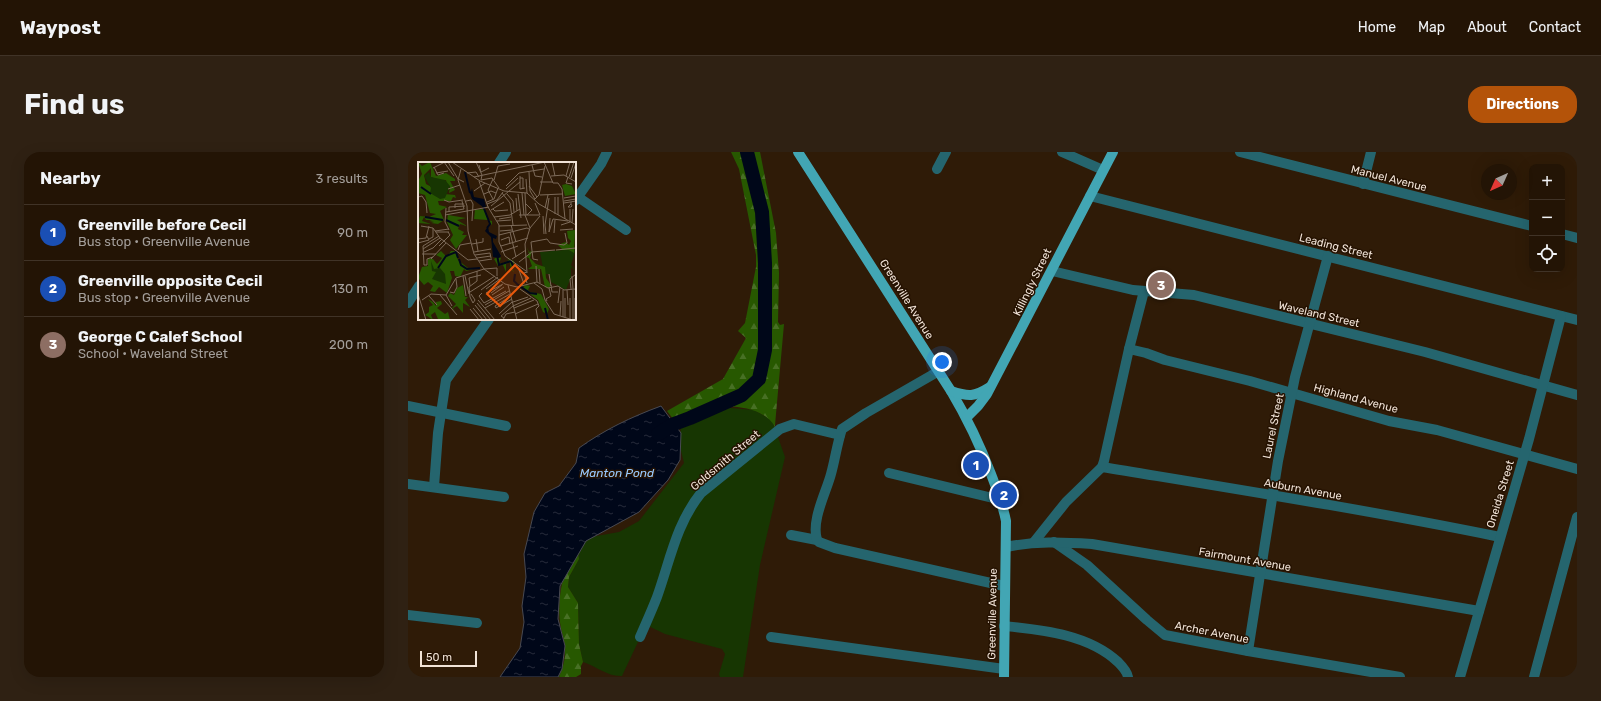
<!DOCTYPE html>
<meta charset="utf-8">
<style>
:root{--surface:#231405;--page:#2f2113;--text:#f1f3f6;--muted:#a39e9a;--line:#403327;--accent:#b45309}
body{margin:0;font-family:Rubik,sans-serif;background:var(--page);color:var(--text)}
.controls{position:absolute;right:12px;top:12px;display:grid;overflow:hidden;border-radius:8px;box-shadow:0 4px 16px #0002}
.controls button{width:36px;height:36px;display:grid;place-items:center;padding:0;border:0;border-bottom:1px solid var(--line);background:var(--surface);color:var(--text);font:20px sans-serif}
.compass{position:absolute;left:1073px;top:12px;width:36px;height:36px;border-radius:50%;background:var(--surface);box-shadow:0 4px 16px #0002;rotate:225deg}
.scale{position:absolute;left:12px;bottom:10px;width:57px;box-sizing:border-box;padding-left:4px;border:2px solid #f1e3d7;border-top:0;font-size:11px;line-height:14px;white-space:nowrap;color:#f1e3d7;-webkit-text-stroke:3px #251201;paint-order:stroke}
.you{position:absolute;left:534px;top:210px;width:14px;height:14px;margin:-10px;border:3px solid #fff;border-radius:50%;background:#1a73e8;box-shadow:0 0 0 6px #1a73e833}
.badge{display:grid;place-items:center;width:26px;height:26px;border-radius:50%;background:var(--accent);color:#fff;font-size:13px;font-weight:700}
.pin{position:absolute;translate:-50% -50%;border:2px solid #fff;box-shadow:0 1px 4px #0006}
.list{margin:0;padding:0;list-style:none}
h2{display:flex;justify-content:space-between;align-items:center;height:52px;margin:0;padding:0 16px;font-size:17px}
h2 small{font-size:13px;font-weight:400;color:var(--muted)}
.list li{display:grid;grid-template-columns:26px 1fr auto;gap:12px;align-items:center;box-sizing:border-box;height:56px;padding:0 16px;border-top:1px solid var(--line)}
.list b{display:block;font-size:15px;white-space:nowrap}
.list p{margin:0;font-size:13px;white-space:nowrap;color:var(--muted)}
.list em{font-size:13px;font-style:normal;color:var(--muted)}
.icon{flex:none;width:22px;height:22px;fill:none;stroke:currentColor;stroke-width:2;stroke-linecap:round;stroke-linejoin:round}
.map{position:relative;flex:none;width:1169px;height:525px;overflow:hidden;border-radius:16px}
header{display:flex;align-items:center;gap:24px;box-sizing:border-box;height:56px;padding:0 20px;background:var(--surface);border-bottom:1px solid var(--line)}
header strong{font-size:19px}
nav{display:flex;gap:22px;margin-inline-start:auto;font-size:14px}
.intro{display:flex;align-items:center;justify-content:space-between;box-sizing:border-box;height:96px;padding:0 24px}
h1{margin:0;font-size:28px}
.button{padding:10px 18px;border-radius:16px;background:var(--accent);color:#fff;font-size:14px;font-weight:700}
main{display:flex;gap:24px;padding:0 24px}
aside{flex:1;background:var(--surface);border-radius:16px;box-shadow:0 4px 16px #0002}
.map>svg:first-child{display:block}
.green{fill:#173602}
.forest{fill:url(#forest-firs)}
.water{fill:url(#water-ripples);stroke:#484952}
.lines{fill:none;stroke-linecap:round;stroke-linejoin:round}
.river{stroke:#000719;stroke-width:14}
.minor{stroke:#25656e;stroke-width:10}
.major{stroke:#42a6b4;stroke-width:10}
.labels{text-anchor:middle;stroke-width:3;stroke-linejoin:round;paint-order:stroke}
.street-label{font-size:11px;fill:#f1e3d7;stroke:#251201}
.water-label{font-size:12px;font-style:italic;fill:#99caff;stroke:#251201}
.inset-river{fill:none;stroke:#000719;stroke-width:2}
.inset-road{fill:none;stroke:#7d6b5a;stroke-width:1}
.view{fill:#e8590c;fill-opacity:0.15;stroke:#e8590c;stroke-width:2}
.inset-edge{fill:none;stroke:#f1e3d7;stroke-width:2}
</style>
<header>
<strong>Waypost</strong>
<nav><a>Home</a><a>Map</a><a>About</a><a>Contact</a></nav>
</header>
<div class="intro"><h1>Find us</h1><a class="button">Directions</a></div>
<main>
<aside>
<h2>Nearby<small>3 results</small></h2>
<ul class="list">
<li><span class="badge" style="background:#1a4fb4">1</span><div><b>Greenville before Cecil</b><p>Bus stop · Greenville Avenue</p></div><em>90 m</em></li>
<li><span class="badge" style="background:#1a4fb4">2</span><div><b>Greenville opposite Cecil</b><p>Bus stop · Greenville Avenue</p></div><em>130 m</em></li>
<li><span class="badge" style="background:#8d6e63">3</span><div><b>George C Calef School</b><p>School · Waveland Street</p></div><em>200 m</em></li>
</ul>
</aside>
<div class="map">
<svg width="1169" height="525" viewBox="0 0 1169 525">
<defs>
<pattern id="forest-firs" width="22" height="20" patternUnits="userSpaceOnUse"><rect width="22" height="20" fill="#275800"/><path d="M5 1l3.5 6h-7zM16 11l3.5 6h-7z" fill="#477024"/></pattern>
<pattern id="water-ripples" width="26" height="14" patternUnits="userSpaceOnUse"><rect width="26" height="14" fill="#000719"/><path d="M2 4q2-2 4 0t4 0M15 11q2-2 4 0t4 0" fill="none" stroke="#262b3a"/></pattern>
</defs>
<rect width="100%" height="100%" fill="#2f1b07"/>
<path class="green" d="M312 255 346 258 364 268 377 305 352 413 335 525H312L311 522 317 502 314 497 257 482 238 473 214 524C200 525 188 514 175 510L171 492 170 451 160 435 161 425 171 407 169 397 183 385 211 380 231 369 276 311 270 287 273 278 271 275 283 265Z"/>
<g class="forest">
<path d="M323 0H352L368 81 371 121 370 170 372 173 376 172 367 273V275C359 258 330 253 313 255 299 257 282 266 271 275L259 259 315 227 338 186 330 179 337 171 348 115V103L331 17Z"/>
<path d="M170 400 171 407 161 425 160 435 170 451 171 492 175 510 173 514V522L168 525H151C154 517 157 510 157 501 158 491 153 480 152 470 150 447 153 417 170 400Z"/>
</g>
<path class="water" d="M253 254 273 281 272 308 260 328 231 360 178 389 152 434 150 467 157 494 154 517 150 525H92L112 496 116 470 114 454 118 425 116 402 126 360 137 341 151 334 168 311 171 296C196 278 223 265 253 254Z"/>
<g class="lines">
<polyline class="river" points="250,282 266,272 282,266 334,243 351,227 357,198 357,111 354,60 339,0"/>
<g class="minor">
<polyline points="654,0 695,18"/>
<polyline points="832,0 1124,74"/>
<polyline points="1168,0 1169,0"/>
<polyline points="91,11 98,0"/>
<polyline points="529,17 538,0"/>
<polyline points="955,32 963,0"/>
<polyline points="682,44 1169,168"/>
<polyline points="170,45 218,78"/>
<polyline points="167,49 193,12 199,0"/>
<polyline points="1154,82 1169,86"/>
<polyline points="644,119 725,138 786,143 1017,200 1169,243"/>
<polyline points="0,151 11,134"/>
<polyline points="721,197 738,201 757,208 842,229 981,269 1029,278 1169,317"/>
<polyline points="0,254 98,274"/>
<path d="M694 315C827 337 960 358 1092 385"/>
<polyline points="481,321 593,348"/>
<polyline points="0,332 96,345"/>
<polyline points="26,335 30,281 38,228 81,167"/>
<polyline points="383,383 409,388 411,390 427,396 596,434"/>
<path d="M409 388C403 368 418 341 423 322 427 308 429 292 434 277L458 261 531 219"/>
<polyline points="626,390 658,350 694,315 696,309 721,197 736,139"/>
<polyline points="646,390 679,413 739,468 757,483 840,499 992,525"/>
<path d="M598 395C627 389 654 390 684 392L1071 459"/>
<polyline points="0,463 69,471"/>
<path d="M596 474C634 478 680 482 710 510 714 514 719 519 720 525"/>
<path d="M232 485C238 471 244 458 249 445 262 409 268 372 293 341L372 277 386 272 432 283"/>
<polyline points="363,485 596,517"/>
<polyline points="840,499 870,309 887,225 920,104"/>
<polyline points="1052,525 1121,287 1153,164"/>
<polyline points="1126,525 1169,365"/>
</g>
<g class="major">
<path d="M390 0 543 239C559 266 572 293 583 322 589 338 595 353 598 369L596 525"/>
<path d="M543 239C561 245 566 245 582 235"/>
<polyline points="559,265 570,254 579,242 705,0"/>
</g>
</g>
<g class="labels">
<g class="street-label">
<text transform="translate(981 26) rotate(14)" y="4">Manuel Avenue</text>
<text transform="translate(928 94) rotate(14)" y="4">Leading Street</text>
<text transform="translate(624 130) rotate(-64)" y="4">Killingly Street</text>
<text transform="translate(499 147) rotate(58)" y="4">Greenville Avenue</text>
<text transform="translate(911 162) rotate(13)" y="4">Waveland Street</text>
<text transform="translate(948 246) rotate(15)" y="4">Highland Avenue</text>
<text transform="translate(865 274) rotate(-78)" y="4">Laurel Street</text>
<text transform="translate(317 308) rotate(-40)" y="4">Goldsmith Street</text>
<text transform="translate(895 337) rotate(10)" y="4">Auburn Avenue</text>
<text transform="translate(1092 342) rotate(-73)" y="4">Oneida Street</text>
<text transform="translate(837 407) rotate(10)" y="4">Fairmount Avenue</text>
<text transform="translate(584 462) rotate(-89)" y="4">Greenville Avenue</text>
<text transform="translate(804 480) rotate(11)" y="4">Archer Avenue</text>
</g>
<g class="water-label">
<text x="209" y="325">Manton Pond</text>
</g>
</g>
<g transform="translate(10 10)">
<rect width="158" height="158" fill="#2f1b07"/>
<path d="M158 87 153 103 158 109 153 105V115L148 128 133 120 131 112H126L122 90Z" fill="#173602"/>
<path d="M0 0 4 4 12 0 18 14 28 11 37 17V19H32L37 28 31 31 32 24 29 25 28 18 24 19 13 15V6L6 13 8 22 27 32 37 33 38 36 35 35 33 39H20L21 43 29 45 22 49 26 58 20 62 13 61 16 60 11 59 14 58H8L6 55 4 59 13 62 0 61 2 54 11 55 18 52 12 51 7 33 0 31V19L4 12ZM148 22 154 24 158 32 147 34 144 23ZM66 47 70 58 74 59V63L70 58 56 57 57 48ZM30 53 48 56 39 58 49 64 42 62 40 67 46 70 44 73H49L38 87 32 78 35 73 29 60ZM157 68 156 91 151 88H137L144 87 140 83 145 81 148 80 151 83 153 79 150 76 149 69ZM109 85 111 90 114 89 112 96 118 102 127 105 128 116 133 123 131 126 127 125 123 107H110L114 104 111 96 108 95 111 92ZM23 89 29 95 33 89H37L40 98 50 106H59L48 109 46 107 42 115 37 114 36 109H32L34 116 29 131 21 125 17 130 12 129 15 124 10 120 6 123 0 116 4 105 10 104V96L15 97 19 102 21 100 24 96 18 93ZM79 95 83 96 81 102 88 100 91 98 89 96 96 99 95 105 92 104 96 110 93 107 92 104V100L88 102V110L85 103 80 104 76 97ZM45 123 47 135H50L47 138 52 145 45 141V151L39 144 35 146 37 149 34 146 38 142 30 134 32 131 36 133 39 126ZM108 123 112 124 110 128 112 130 123 132 131 147 129 152 127 148V151L125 150 120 138 104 126ZM10 137 15 140 18 144V140L23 139 24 142 19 146 27 152 30 150 32 158 20 157 17 150 13 153 15 158 9 154 7 153 11 150V145L15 143Z" fill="#275800"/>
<path d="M13 99 16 107 22 106 27 112 28 122 14 117 18 110 14 109Z" fill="#173602"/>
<path d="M11 10 13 15 27 18 32 24 27 36 22 37 12 31 13 26 6 14Z" fill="#173602"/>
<path d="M54 26 56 35 66 37 68 45H65L54 37 51 28 53 30ZM70 64 71 70 79 74 78 77 75 76V80L83 94 81 96 75 95 73 75 67 69Z" fill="#000719"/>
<path class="inset-river" d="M47 10 52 31M3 25 13 32M65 44 72 62 69 66M7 55 25 58M28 58 41 64M79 93 81 103 93 99 95 104M41 97 43 103 49 107 62 106M20 106 28 94 38 90 40 96M97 112 96 119 99 122 112 131 119 132M127 146 130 158"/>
<path class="inset-road" d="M26 0 36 14M30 0 40 17 46 20M34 0 62 19 86 29 109 31 121 42 158 63M58 0 64 13 63 18 74 16 81 26M126 0 135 21H140L144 27 147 57M134 0 137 14M61 3 63 10 71 6M114 3 117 14 124 15M80 4 92 2M16 5 20 13 26 11M15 6 27 0M43 7 40 18 49 44 50 69 56 92 66 107 87 122 99 125 119 120 130 126 140 124 146 128 158 127M111 10 112 29 117 37M18 11 30 9M49 11 58 10 61 15M101 11 126 7M102 14V27L107 26M133 14 146 13 158 20M148 14 152 0M56 15 127 0M150 15 148 21 154 22M151 15 156 0M102 16H105V27M153 16 158 1M75 17 70 28 75 37M108 17 109 31M76 18 80 4M61 19 70 45 81 63V80L87 94 108 109M122 20H135M88 24 101 11M111 24 119 35M30 27 42 23M88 27 100 16M56 29 67 21M84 31 92 41 95 63M104 31 106 53M107 31 108 53M66 32 73 29 78 31M89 32 95 39 96 50M100 32 103 56M122 33 144 32M0 35 4 34 8 40 9 51M137 35V52M140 35V53M98 36 99 49M146 36 158 34M26 38 31 40 45 38M116 38 121 33 127 4M48 39 53 38 55 42 54 59M146 39 158 37M69 40 76 37 80 26M153 40V42L154 44 153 45H150L153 42M117 41 122 53M146 41 158 39M69 42 79 38 85 30M73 44 102 20M28 46 27 60 31 68M37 46V42H46M127 46 130 33M75 47 77 49 90 48M73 48 86 40M31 49V45L47 44M28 50 46 47 44 39M27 53 71 45M101 53H109L114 48 108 42M107 53 112 66M109 53H122M125 54 126 72M76 55 92 53 102 47M132 56 131 70 135 57M81 57 93 55M135 57 150 59M79 59 93 58M154 61 155 47M93 63 98 80M143 63 152 60V47M3 64 15 66 22 76 50 98 59 97M81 64 109 63M142 68 155 67M17 69 31 67M82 69 94 68M18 70H31M92 70 98 95M136 71 137 58M128 72 127 63 131 36M81 73 109 66 111 67M0 77 8 76 11 64M11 77 15 75V66M58 77 60 89M83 78 91 75 92 82M0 81 11 78 9 74M54 82 65 80V76M146 83 149 81 147 71M21 84 32 73 30 70M83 84 110 76M5 87 22 76M40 88 42 83 53 81M138 88 158 86M6 90 15 86 24 77M56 90 73 87M83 90 100 84M4 92H18M57 93 72 91 73 96M15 95 9 97V103H6L5 84 21 74M59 96 73 94M13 97 28 81M94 97 108 88M120 98 115 97 113 80 129 77 132 81 146 83M61 99 74 97M101 100 114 90 137 88M118 104 119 120M66 107 79 106V114M121 107 122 121M101 108 106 122M109 110 106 111 109 121M109 111 107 82 112 66 122 54M131 112 133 124M45 114 48 134M47 114 51 132M154 114 155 127M116 121 124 127 127 138 136 152 155 158M90 123 99 158M133 123 134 130H140M52 124 51 116 63 113M68 127 82 117M102 127 119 139 121 144M153 127 152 117 158 112M63 128 80 115M149 128 150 143M155 128V158M32 130 36 131 39 125 38 117M52 130 77 114M64 131 61 134 66 141 88 129M68 131 85 122M73 131 84 123M0 132 8 158M53 132 57 138 55 141 52 135 51 125 59 119V109M22 133 39 153M28 133 34 144M74 133 86 125M11 134 19 143M93 134 77 144 78 146 94 137M152 136V157M157 136V158M4 138 13 132 28 133 38 116 66 107M60 138 77 158M129 139 128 137 133 134 131 126M95 140 110 135M59 141 73 158M140 141 142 125M57 143 69 158M67 143 91 129M55 146 65 158M67 146 92 132M96 146 116 138M52 147 61 158M81 152 94 140M97 152 120 142M142 154 143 139M145 155V128M147 155V136M86 156 83 154 95 144 113 136M85 158 88 152 97 150M120 158 118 147 121 144"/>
<path class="view" d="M97 103 110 116 82 144 69 132Z"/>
<rect width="158" height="158" class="inset-edge"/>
</g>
</svg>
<div class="controls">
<button>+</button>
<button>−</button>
<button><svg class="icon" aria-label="locate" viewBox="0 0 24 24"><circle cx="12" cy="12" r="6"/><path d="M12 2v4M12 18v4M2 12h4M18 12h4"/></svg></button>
</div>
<svg class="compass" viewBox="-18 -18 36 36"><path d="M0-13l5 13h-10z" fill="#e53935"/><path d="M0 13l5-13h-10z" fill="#a39e9a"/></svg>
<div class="scale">50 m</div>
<div class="you"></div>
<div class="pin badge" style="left:568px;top:313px;background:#1a4fb4">1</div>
<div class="pin badge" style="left:596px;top:343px;background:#1a4fb4">2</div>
<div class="pin badge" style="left:753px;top:133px;background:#8d6e63">3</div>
</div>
</main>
